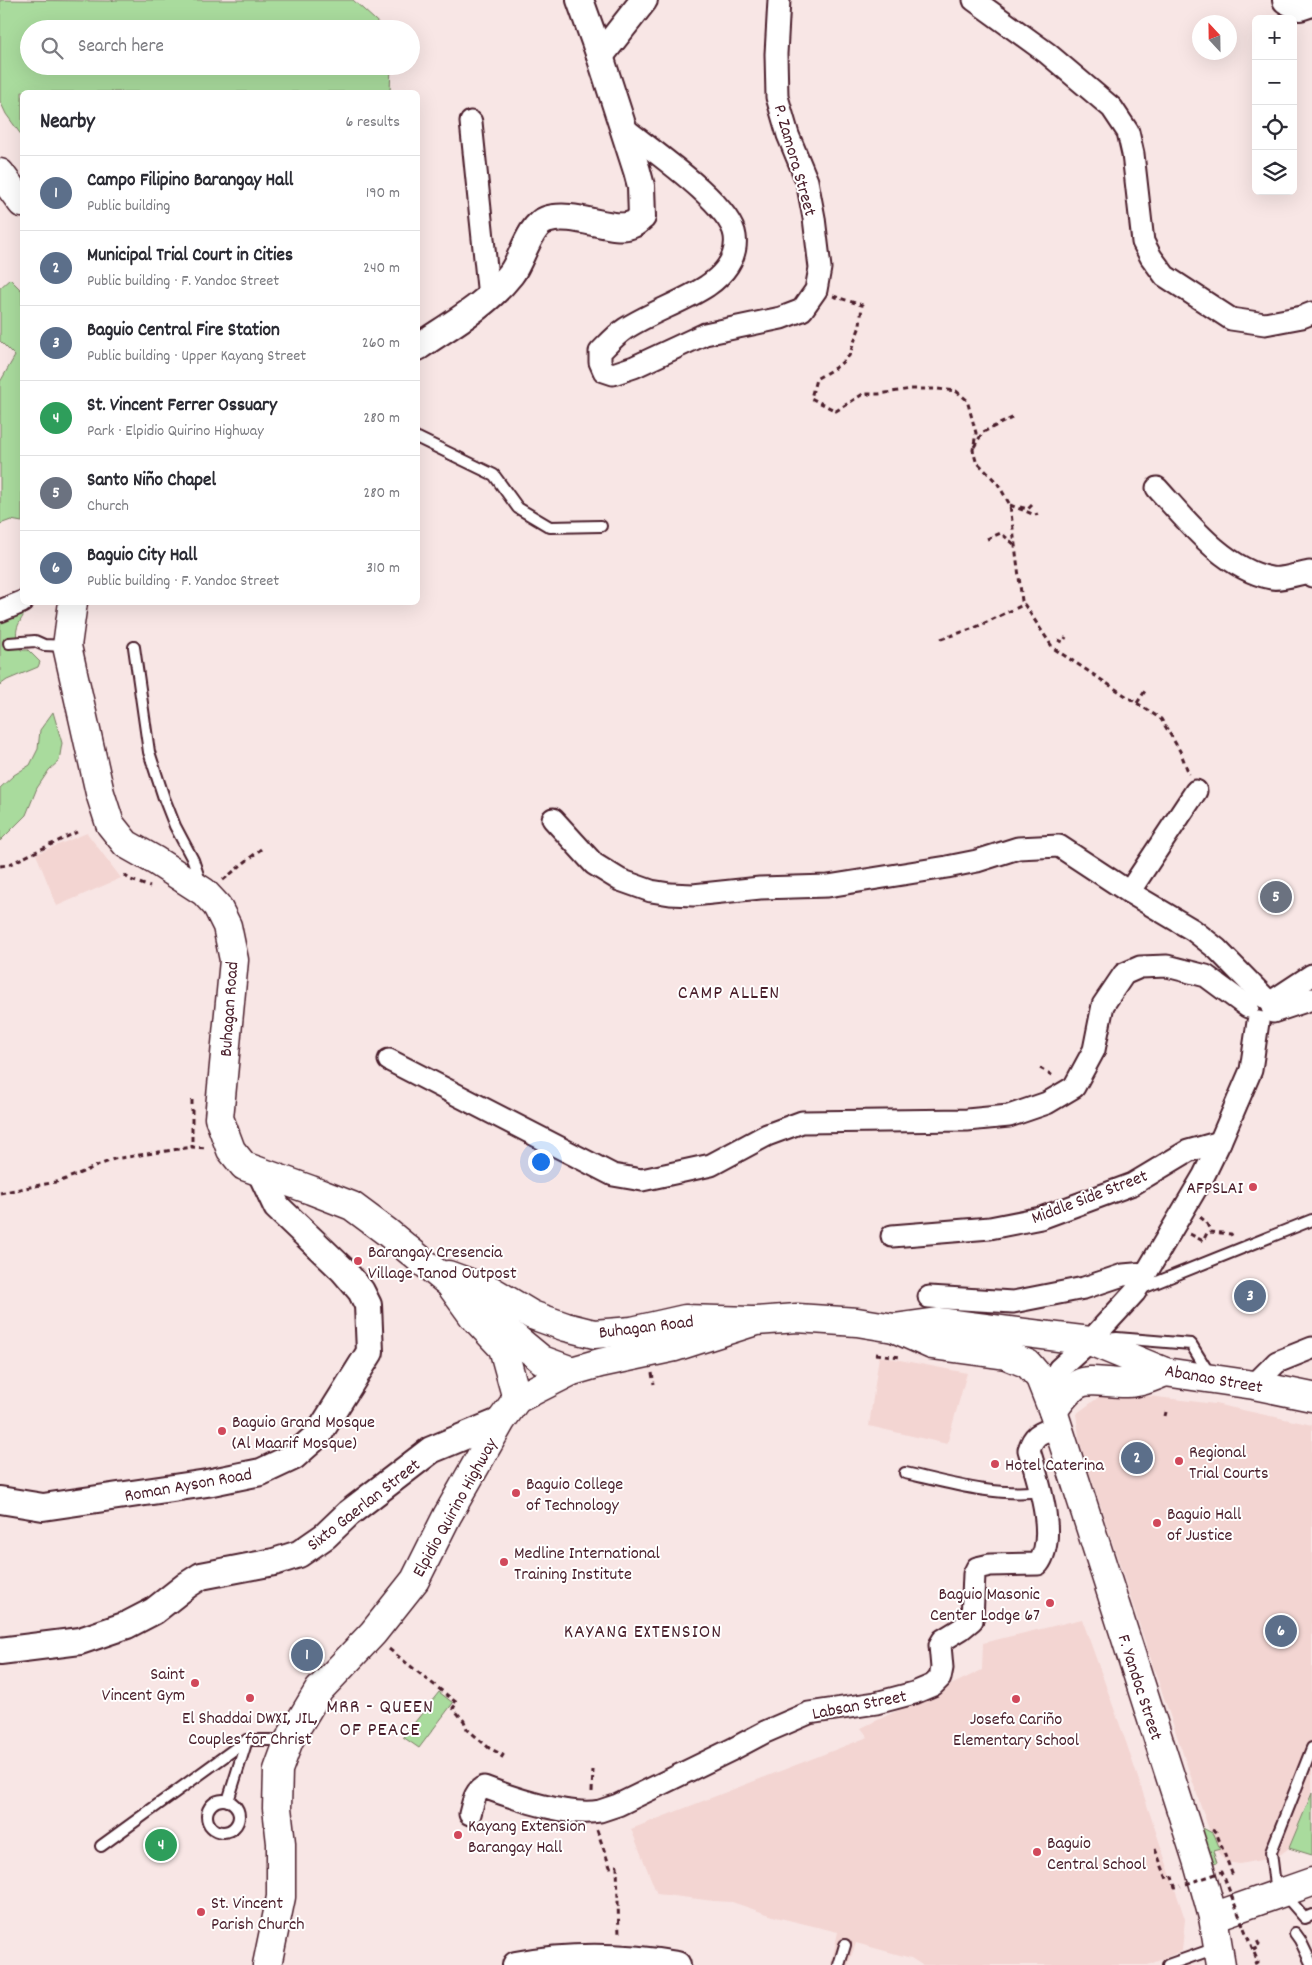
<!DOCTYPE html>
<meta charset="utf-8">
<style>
:root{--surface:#fff;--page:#f7f7f7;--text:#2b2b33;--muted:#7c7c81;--line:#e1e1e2;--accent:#1a73e8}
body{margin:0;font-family:Dekko,sans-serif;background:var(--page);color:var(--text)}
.controls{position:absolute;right:15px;top:15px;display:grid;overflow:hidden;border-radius:8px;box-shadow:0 5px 20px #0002}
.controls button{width:45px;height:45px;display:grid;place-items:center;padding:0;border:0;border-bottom:1px solid var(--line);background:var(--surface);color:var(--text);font:25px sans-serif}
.compass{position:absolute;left:1192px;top:15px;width:45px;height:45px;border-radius:50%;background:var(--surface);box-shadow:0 5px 20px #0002;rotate:338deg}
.you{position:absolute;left:540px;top:1161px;width:18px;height:18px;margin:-12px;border:4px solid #fff;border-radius:50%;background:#1a73e8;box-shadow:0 0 0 8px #1a73e833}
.badge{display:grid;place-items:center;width:32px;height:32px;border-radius:50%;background:var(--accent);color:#fff;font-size:16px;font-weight:700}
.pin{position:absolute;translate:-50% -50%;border:2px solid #fff;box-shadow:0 1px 5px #0006}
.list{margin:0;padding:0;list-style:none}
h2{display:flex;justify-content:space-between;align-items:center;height:65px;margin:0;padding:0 20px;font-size:21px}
h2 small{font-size:16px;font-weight:400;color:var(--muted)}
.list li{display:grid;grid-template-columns:32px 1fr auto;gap:15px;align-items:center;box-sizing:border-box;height:75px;padding:0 20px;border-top:1px solid var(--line)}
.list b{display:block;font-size:19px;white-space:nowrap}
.list p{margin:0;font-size:16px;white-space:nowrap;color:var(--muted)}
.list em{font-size:16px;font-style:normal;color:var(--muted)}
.icon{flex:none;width:28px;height:28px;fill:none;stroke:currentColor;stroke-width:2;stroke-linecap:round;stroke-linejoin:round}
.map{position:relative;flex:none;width:1312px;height:1965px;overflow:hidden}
.search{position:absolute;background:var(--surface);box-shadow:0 5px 20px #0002;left:20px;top:20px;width:400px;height:55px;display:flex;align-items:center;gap:12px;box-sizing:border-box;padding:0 18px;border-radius:28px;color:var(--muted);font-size:19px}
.panel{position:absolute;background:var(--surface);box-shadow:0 5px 20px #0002;left:20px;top:90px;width:400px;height:515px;border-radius:8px}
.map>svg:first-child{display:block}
.built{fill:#f3d5d2}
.green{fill:#a9db9d;stroke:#7a7d64}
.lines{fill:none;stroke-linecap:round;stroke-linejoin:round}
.service-casing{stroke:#4a1f2b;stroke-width:14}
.minor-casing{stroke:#4a1f2b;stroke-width:25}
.tertiary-casing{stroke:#4a1f2b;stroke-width:30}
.secondary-casing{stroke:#4a1f2b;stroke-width:31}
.primary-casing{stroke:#4a1f2b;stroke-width:31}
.trunk-casing{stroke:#4a1f2b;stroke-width:31}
.path{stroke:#4a1f2b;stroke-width:3;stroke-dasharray:5 4;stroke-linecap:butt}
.service{stroke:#fff;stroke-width:10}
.minor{stroke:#fff;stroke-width:21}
.tertiary{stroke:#fff;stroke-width:26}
.secondary{stroke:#fff;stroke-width:28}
.primary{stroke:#fff;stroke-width:28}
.trunk{stroke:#fff;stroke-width:28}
.path-bridge{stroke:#4a1f2b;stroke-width:3;stroke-dasharray:5 4;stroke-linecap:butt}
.poi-dot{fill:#d1495b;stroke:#fff;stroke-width:2}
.labels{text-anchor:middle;stroke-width:4;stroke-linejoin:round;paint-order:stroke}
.street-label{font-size:18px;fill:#4a1f2b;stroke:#fff}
.poi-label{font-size:18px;fill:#4a1f2b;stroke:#fff;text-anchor:start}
.quarter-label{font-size:20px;letter-spacing:1px;fill:#4a1f2b;stroke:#fff}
</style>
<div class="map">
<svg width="1312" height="1965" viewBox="0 0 1312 1965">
<rect width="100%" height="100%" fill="#f8e6e5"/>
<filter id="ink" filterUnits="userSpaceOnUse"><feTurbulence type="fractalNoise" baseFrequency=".02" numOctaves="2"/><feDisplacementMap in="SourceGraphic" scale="10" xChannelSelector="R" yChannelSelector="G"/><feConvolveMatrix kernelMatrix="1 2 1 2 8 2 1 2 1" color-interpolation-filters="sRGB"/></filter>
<g filter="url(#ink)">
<g class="built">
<polygon points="87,833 121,878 57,906 36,854"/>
<polygon points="879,1356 967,1373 947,1444 869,1426"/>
<polygon points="1107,1391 1215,1404 1312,1425 1312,1790 1289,1848 1277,1857 1240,1864 1226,1862 1216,1850 1148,1651 1080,1443 1076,1414"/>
<polygon points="1082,1619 1127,1745 1185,1919 1182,1951 1148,1965 922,1965 911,1958 856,1943 848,1965 831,1965 838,1932 776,1917 732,1902 714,1901 657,1894 631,1829 868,1737 861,1728 982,1670 983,1643"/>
</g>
<g class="green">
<polygon points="0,0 110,1 115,0 353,0 385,29 29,29 29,66 391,66 390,92 22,92 22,136 6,114 0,101"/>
<polygon points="10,279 22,291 22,522 11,520 0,524 0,382 15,356 0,341 0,288"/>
<path d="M20 610 25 613C15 629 14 633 21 650H28L40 662 38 667 7 680 0 685V617Z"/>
<polygon points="53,712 62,743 59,761 49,770 37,788 26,815 0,841 0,788 14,775 30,765 38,749 40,730"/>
<polygon points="439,1692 453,1703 419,1748 403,1737"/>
<polygon points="1312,1793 1312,1855 1289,1848"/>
<polygon points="1199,1826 1214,1834 1220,1849 1213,1851 1217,1863 1213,1864"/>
</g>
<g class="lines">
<g class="service-casing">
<g id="service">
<polyline points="418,438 494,475 518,508 550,527 601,526"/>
<polyline points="9,643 35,641 44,645 66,646"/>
<polyline points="134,647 149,752 164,798 175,826 193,860 201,884"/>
<polyline points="1140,1289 1312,1220"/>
<polyline points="1105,1339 1117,1338 1191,1344 1210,1375"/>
<path d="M905 1473C949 1483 996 1497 1042 1491"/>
<circle cx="223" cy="1816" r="16"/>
<polyline points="228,1801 247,1740"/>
<polyline points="101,1846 247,1740 288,1740"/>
<polyline points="1276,1894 1271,1852 1312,1748"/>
<polyline points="1284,1894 1305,1918 1312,1915"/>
<polyline points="1295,1933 1300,1940 1312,1965"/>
<polyline points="839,1965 845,1945"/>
<polyline points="1168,1965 1216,1948"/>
</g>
</g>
<g class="minor-casing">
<g id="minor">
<polyline points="974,0 1047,53 1112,108 1128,132 1133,154 1143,242 1151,257 1165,276 1231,319 1265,324 1302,317 1312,313"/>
<polyline points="471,122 489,297"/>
<path d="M624 128C650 149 731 204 735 236 738 258 723 275 707 286 681 303 651 312 625 329 616 335 608 344 600 352V362L604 371 613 374 634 367 705 334 781 318 802 310 816 290 820 268 814 218 807 181 788 135 777 97 776 54 779 0"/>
<path d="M1157 488C1187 521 1224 569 1271 578 1281 580 1298 574 1309 572L1312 576"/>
<polyline points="0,611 22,602"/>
<polyline points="553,819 594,864 620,880 651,891 670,894 693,895 760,888 828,886 947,867 977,861 1018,848 1059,846 1129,892 1193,930 1217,949 1264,997"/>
<polyline points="1129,892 1196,791"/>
<polyline points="1271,1002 1312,975"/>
<polyline points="1273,1012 1312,999"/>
<polyline points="389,1060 613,1175 642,1180 711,1165 767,1135 802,1122 967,1120 1009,1116 1047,1103 1074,1087 1094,1050 1103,1005 1124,974 1140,967 1167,966 1206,976 1248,1007"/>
<polyline points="892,1236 990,1228 1041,1218 1133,1184 1188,1151 1220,1142"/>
<polyline points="929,1297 1013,1302 1084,1288 1123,1275 1146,1273"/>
<polyline points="1254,1385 1277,1362 1312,1348"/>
<polyline points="1046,1391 1059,1369 1090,1341 1135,1292 1204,1175 1220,1142 1251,1070 1258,1022"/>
<path d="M470 1814C473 1804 474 1791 484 1787 513 1798 569 1817 600 1811 606 1809 612 1807 618 1805L733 1749 765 1732 809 1713 876 1703 914 1693 933 1685 940 1678 942 1668 940 1645 943 1640 961 1629 972 1620 974 1574 977 1568 990 1565 1038 1564C1058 1538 1038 1480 1029 1450 1034 1433 1041 1433 1057 1427"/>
</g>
</g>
<g class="tertiary-casing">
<g id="tertiary">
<polyline points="1286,0 1300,7 1312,3"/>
<polyline points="600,56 644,0"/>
<path d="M418 347C450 325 486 306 511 274 522 260 529 226 546 220 574 210 614 234 633 224 636 223 639 219 642 217L641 186 637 171 600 56 580 0"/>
<polyline points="0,1500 43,1507 207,1483 261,1472 293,1457 318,1435 370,1352 368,1305 361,1291 343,1270 277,1207 261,1173"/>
<polyline points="0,1651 80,1641 127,1625 154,1611 187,1585 201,1576 274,1562 299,1554 325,1536 349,1513 431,1450 501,1421"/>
<path d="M516 1965C569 1955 624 1956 677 1965"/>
</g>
</g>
<g class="secondary-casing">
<polyline id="secondary" points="1213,1917 1221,1965"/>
</g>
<g class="primary-casing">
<g id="primary">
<polyline points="0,173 22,203"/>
<polyline points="73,602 67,646 100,793 110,824 126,844 156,861 204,892 217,906 227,926 234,960 219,1118 231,1150 244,1166 311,1190 352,1206 387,1232 542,1360 572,1371"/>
<polyline points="448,1275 492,1291 532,1315 566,1327 594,1334 632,1331 685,1319 752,1321"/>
</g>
</g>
<g class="trunk-casing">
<g id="trunk">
<polyline points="452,1287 473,1316 503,1348 517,1399"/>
<polyline points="894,1328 938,1322 1090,1341 1165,1372 1254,1385 1312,1397"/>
<path d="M1053 1411C1082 1370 1085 1383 1127 1383 1141 1383 1153 1377 1165 1372"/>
<polyline points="267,1965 281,1897 281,1843 277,1808 278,1770 289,1740 319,1690 373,1633 415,1580 447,1516 501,1421 517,1399 572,1371 600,1363 675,1347 756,1321 797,1318 857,1322 894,1328 932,1345 1006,1355 1028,1364 1040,1378 1053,1411 1198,1863 1213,1917 1312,1882"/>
</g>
</g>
<g class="path">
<polyline points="833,296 862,305 860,326 849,356 838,366 816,379 811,398 836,411 863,394 879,394 911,389 937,389 956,391 967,400 976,433 973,450 976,461 998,484 1010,505 1022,601 1053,648 1161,719 1180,751 1189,774"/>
<polyline points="974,447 983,432 1014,417"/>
<polyline points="1010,505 1035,515 1038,514"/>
<polyline points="1020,507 1028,509 1032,505"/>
<polyline points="987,539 1001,533 1015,545"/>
<polyline points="941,639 974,628 1025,604"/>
<polyline points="1058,640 1063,642 1066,637"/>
<polyline points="1137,703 1145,691"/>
<polyline points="0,866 8,865 77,832"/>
<polyline points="124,875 131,880 150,887"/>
<polyline points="223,880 261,849"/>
<polyline points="1040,1068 1055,1077"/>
<polyline points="192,1100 192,1147 207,1148"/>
<polyline points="0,1193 61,1181 114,1159 192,1147"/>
<polyline points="1200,1217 1206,1222 1211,1232 1231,1234 1233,1238"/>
<polyline points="1190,1234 1203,1241 1207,1233 1211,1232"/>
<polyline points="876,1354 900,1357"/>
<polyline points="652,1373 654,1384"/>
<polyline points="1165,1416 1166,1412"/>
<polyline points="389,1649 457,1703 453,1708 464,1721 467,1729 489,1748 503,1755 501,1758"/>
<polyline points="592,1792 593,1770"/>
<polyline points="597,1830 610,1867 617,1866 619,1936"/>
<polyline points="1212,1830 1216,1832 1233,1876"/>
<polyline points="1155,1849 1167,1879 1172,1877 1175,1887 1181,1886"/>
<polyline points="1244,1928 1258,1962 1251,1965"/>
<polyline points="1253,1950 1260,1947 1256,1938"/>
</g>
<use href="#service" class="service"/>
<use href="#minor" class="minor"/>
<use href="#tertiary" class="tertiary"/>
<use href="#secondary" class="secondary"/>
<use href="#primary" class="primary"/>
<use href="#trunk" class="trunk"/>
<polyline class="path-bridge" points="1186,1884 1222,1872 1243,1925"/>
</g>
</g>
<g class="poi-dot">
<circle cx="1253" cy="1187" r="5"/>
<circle cx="358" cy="1261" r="5"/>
<circle cx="222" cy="1431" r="5"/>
<circle cx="1179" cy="1461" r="5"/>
<circle cx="995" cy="1464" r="5"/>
<circle cx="516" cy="1493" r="5"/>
<circle cx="1157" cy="1523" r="5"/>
<circle cx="504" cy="1562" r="5"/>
<circle cx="1050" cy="1603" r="5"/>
<circle cx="195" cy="1683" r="5"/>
<circle cx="250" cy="1698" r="5"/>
<circle cx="1016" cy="1699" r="5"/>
<circle cx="458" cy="1835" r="5"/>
<circle cx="1037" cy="1852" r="5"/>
<circle cx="201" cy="1912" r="5"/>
</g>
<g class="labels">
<g class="street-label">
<text transform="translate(796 160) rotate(74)" y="6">P. Zamora Street</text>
<text transform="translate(228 1009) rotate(-86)" y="6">Buhagan Road</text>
<text transform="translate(1089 1196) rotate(-21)" y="6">Middle Side Street</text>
<text transform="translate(646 1326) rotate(-7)" y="6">Buhagan Road</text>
<text transform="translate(1214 1378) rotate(10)" y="6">Abanao Street</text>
<text transform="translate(188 1484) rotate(-10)" y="6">Roman Ayson Road</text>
<text transform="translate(363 1504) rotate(-38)" y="6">Sixto Gaerlan Street</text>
<text transform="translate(454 1507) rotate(-61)" y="6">Elpidio Quirino Highway</text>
<text transform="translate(1141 1687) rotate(72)" y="6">F. Yandoc Street</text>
<text transform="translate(859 1704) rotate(-11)" y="6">Labsan Street</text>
</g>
<g class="poi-label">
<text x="1243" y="1193" text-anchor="end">AFPSLAI</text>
<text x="368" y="1257">Barangay Cresencia<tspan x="368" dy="21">Village Tanod Outpost</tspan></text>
<text x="232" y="1427">Baguio Grand Mosque<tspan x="232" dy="21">(Al Maarif Mosque)</tspan></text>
<text x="1189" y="1457">Regional<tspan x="1189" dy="21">Trial Courts</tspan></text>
<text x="1005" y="1470">Hotel Caterina</text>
<text x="526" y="1489">Baguio College<tspan x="526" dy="21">of Technology</tspan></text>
<text x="1167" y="1519">Baguio Hall<tspan x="1167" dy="21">of Justice</tspan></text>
<text x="514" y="1558">Medline International<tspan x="514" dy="21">Training Institute</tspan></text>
<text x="1040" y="1599" text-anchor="end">Baguio Masonic<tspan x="1040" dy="21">Center Lodge 67</tspan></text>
<text x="185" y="1679" text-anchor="end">Saint<tspan x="185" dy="21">Vincent Gym</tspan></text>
<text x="250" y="1723" text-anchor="middle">El Shaddai DWXI, JIL,<tspan x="250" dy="21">Couples for Christ</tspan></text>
<text x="1016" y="1724" text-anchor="middle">Josefa Cariño<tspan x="1016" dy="21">Elementary School</tspan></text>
<text x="468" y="1831">Kayang Extension<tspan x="468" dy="21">Barangay Hall</tspan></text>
<text x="1047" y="1848">Baguio<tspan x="1047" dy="21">Central School</tspan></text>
<text x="211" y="1908">St. Vincent<tspan x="211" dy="21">Parish Church</tspan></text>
</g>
<g class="quarter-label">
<text x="729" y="998">CAMP ALLEN</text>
<text x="643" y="1637">KAYANG EXTENSION</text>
<text x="380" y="1712">MRR - QUEEN<tspan x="380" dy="23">OF PEACE</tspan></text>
</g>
</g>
</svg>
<div class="controls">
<button>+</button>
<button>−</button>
<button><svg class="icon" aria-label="locate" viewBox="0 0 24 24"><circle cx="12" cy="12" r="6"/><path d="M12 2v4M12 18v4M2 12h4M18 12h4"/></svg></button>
<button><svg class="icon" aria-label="layers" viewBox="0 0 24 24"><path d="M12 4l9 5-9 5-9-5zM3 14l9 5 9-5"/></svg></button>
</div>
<svg class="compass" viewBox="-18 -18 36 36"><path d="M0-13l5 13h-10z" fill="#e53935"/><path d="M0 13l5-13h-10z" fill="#7c7c81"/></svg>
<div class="you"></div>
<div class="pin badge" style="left:307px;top:1655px;background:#5c6f8a">1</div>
<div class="pin badge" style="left:1137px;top:1458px;background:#5c6f8a">2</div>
<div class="pin badge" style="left:1250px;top:1296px;background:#5c6f8a">3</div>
<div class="pin badge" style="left:161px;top:1845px;background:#2e9e5b">4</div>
<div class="pin badge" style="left:1276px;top:897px;background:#6b7280">5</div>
<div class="pin badge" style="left:1281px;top:1631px;background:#5c6f8a">6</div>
<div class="search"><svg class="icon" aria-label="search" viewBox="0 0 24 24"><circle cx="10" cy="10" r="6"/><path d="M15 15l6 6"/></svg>Search here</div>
<section class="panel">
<h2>Nearby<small>6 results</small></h2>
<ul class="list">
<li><span class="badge" style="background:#5c6f8a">1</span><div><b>Campo Filipino Barangay Hall</b><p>Public building</p></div><em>190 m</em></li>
<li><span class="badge" style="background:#5c6f8a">2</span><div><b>Municipal Trial Court in Cities</b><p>Public building · F. Yandoc Street</p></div><em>240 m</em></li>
<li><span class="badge" style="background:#5c6f8a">3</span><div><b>Baguio Central Fire Station</b><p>Public building · Upper Kayang Street</p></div><em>260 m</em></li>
<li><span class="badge" style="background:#2e9e5b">4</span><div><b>St. Vincent Ferrer Ossuary</b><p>Park · Elpidio Quirino Highway</p></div><em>280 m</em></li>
<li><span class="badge" style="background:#6b7280">5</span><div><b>Santo Niño Chapel</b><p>Church</p></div><em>280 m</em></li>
<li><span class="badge" style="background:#5c6f8a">6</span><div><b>Baguio City Hall</b><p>Public building · F. Yandoc Street</p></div><em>310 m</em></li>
</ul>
</section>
</div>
